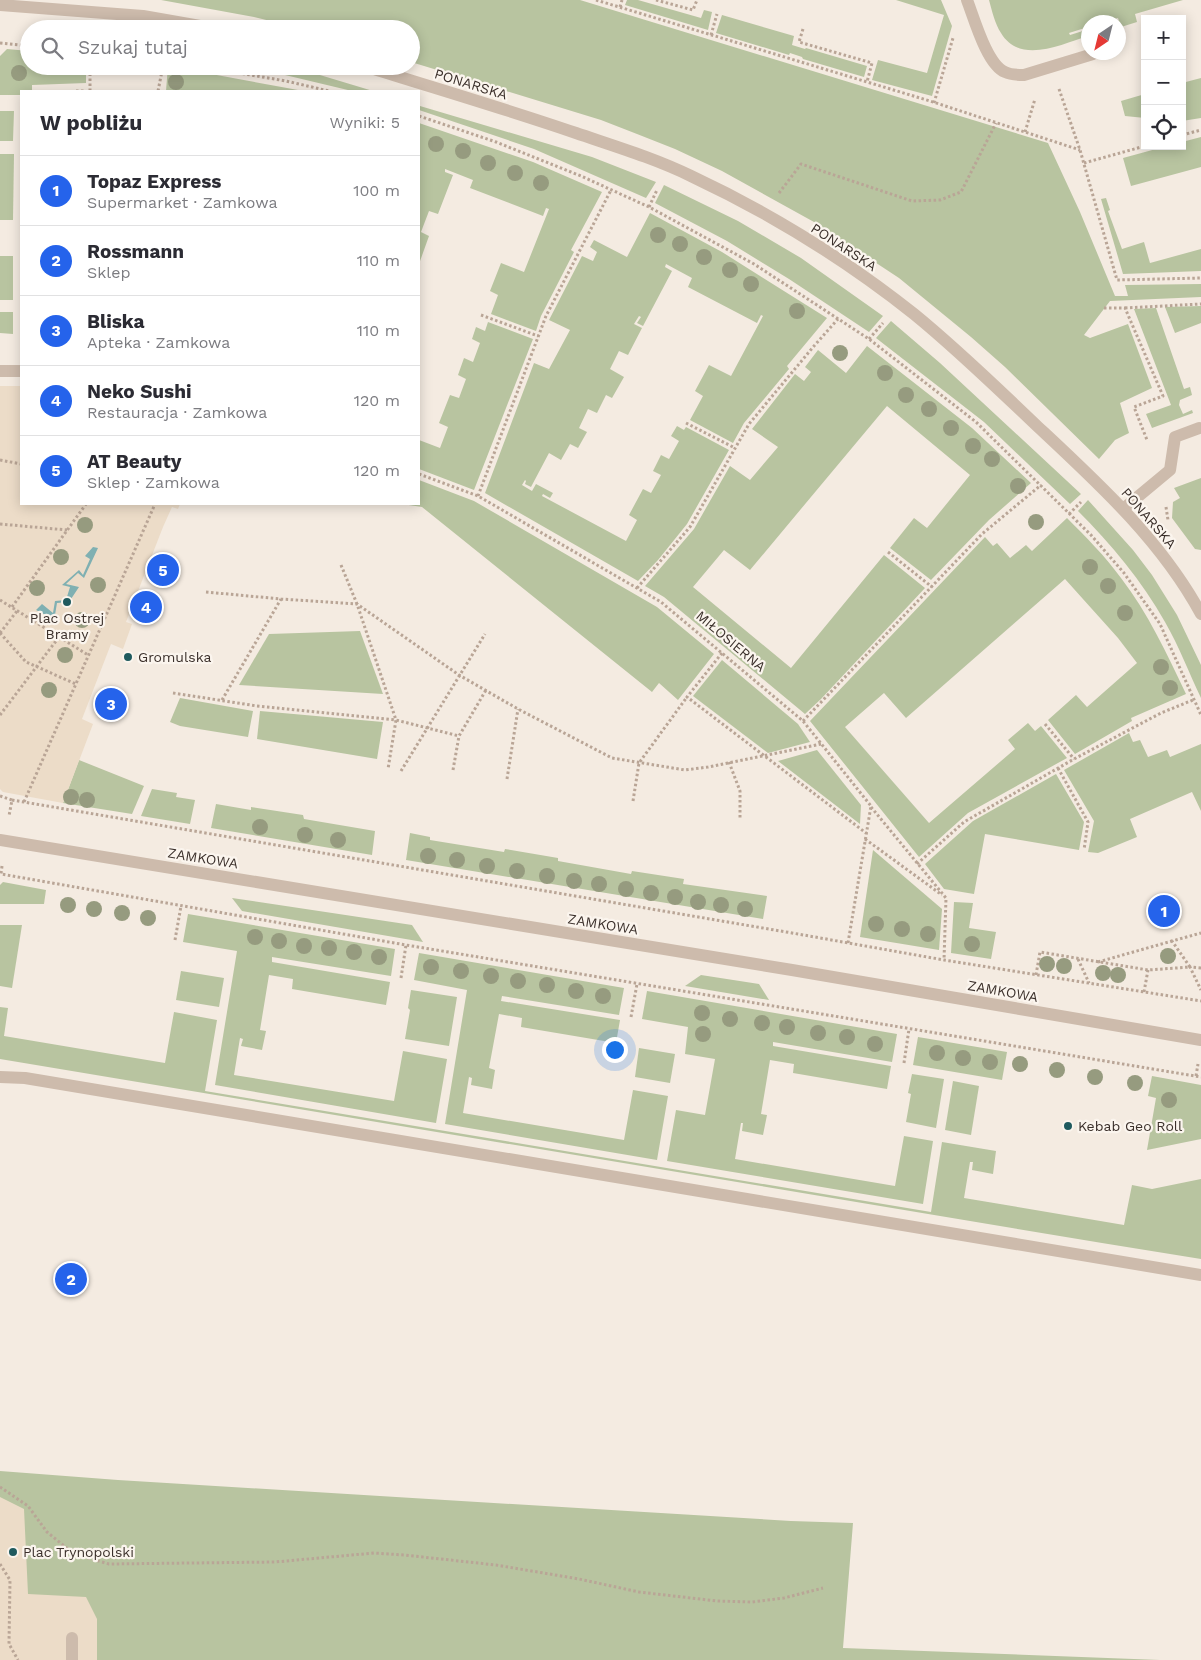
<!DOCTYPE html>
<html lang="pl">
<meta charset="utf-8">
<style>
:root{--surface:#fff;--page:#f7f7f7;--text:#2b2b33;--muted:#7c7c81;--line:#e1e1e2;--accent:#2563eb}
body{margin:0;font-family:"Work Sans",sans-serif;background:var(--page);color:var(--text)}
.controls{position:absolute;right:15px;top:15px;display:grid;overflow:hidden;border-radius:0px;box-shadow:0 2px 12px #0003}
.controls button{width:45px;height:45px;display:grid;place-items:center;padding:0;border:0;border-bottom:1px solid var(--line);background:var(--surface);color:var(--text);font:25px sans-serif}
.compass{position:absolute;left:1081px;top:15px;width:45px;height:45px;border-radius:50%;background:var(--surface);box-shadow:0 2px 12px #0003;rotate:215deg}
.you{position:absolute;left:614px;top:1049px;width:18px;height:18px;margin:-12px;border:4px solid #fff;border-radius:50%;background:#1a73e8;box-shadow:0 0 0 8px #1a73e833}
.badge{display:grid;place-items:center;width:32px;height:32px;border-radius:50%;background:var(--accent);color:#fff;font-size:16px;font-weight:700}
.pin{position:absolute;translate:-50% -50%;border:2px solid #fff;box-shadow:0 1px 5px #0006}
.list{margin:0;padding:0;list-style:none}
h2{display:flex;justify-content:space-between;align-items:center;height:65px;margin:0;padding:0 20px;font-size:21px}
h2 small{font-size:16px;font-weight:400;color:var(--muted)}
.list li{display:grid;grid-template-columns:32px 1fr auto;gap:15px;align-items:center;box-sizing:border-box;height:70px;padding:0 20px;border-top:1px solid var(--line)}
.list b{display:block;font-size:19px;white-space:nowrap}
.list p{margin:0;font-size:16px;white-space:nowrap;color:var(--muted)}
.list em{font-size:16px;font-style:normal;color:var(--muted)}
.icon{flex:none;width:28px;height:28px;fill:none;stroke:currentColor;stroke-width:2;stroke-linecap:round;stroke-linejoin:round}
.map{position:relative;flex:none;width:1201px;height:1660px;overflow:hidden}
.search{position:absolute;background:var(--surface);box-shadow:0 2px 12px #0003;left:20px;top:20px;width:400px;height:55px;display:flex;align-items:center;gap:12px;box-sizing:border-box;padding:0 18px;border-radius:28px;color:var(--muted);font-size:19px}
.panel{position:absolute;background:var(--surface);box-shadow:0 2px 12px #0003;left:20px;top:90px;width:400px;height:415px;border-radius:0px}
.map>svg:first-child{display:block}
.green{fill:#b8c4a0}
.plaza{fill:#ecdcc8}
.water{fill:#7fb0b2}
.lines{fill:none;stroke-linecap:round;stroke-linejoin:round}
.path{stroke:#b9a596;stroke-width:3;stroke-dasharray:2.5 2.5;stroke-linecap:butt}
.lane{stroke:#cdbbac;stroke-width:12}
.street{stroke:#cdbbac;stroke-width:12}
.tree{fill:#969b7f}
.poi-dot{fill:#1f5a5e;stroke:#fbf5ee;stroke-width:2}
.labels{text-anchor:middle;stroke-width:4.5;stroke-linejoin:round;paint-order:stroke}
.street-label{font-size:14px;fill:#3b302b;stroke:#fbf5ee}
.poi-label{font-size:14px;fill:#3b302b;stroke:#fbf5ee;text-anchor:start}
</style>
<div class="map">
<svg width="1201" height="1660" viewBox="0 0 1201 1660">
<rect width="100%" height="100%" fill="#f4ebe1"/>
<g class="green">
<polygon points="161,0 580,0 1048,143 1080,212 1115,296 1128,296 1125,285 1201,284 1201,297 1110,301 1084,335 1090,338 1128,324 1152,388 1120,403 1129,433 1115,440 1099,459 1005,367 971,337 899,278 814,222 722,171 675,149 637,134 601,120 411,62 411,29 303,29 254,17"/>
<polygon points="627,0 638,0 701,18 704,10 712,12 708,30 625,5"/>
<polygon points="896,0 941,0 952,26 932,96 872,80 878,60 927,73 944,15"/>
<path d="M989 0H1183L1135 14 1137 22 1121 27 1118 18 1104 22H1088V27L1069 33 1070 35 1086 30 1088 36C1062 44 1020 65 1001 33 995 24 992 11 989 0Z"/>
<polygon points="722,15 794,36 792,45 805,49 806,48 867,66 864,77 803,59 802,57 790,53 789,55 716,33"/>
<polygon points="7,49 29,51 29,66 86,66 86,83 32,85 32,91 21,91 21,95 0,95 0,56"/>
<polygon points="168,66 298,90 303,91 166,91"/>
<polygon points="234,66 290,66 373,91 352,91 285,75"/>
<polygon points="1201,78 1201,118 1182,121 1182,83"/>
<polygon points="1145,94 1145,118 1125,116 1121,101"/>
<polygon points="420,106 592,157 656,182 646,198 534,149 419,110"/>
<polygon points="0,111 14,111 13,141 0,141"/>
<polygon points="419,123 533,162 602,192 571,250 574,252 541,316 536,331 491,314 498,295 490,291 501,263 524,272 549,209 546,208 543,216 470,188 473,180 445,169 445,172 453,175 438,214 429,211 421,232 429,236 419,264"/>
<polygon points="1201,137 1201,167 1131,186 1123,158 1167,146 1182,146 1182,142"/>
<polygon points="0,154 14,154 13,220 0,220"/>
<polygon points="664,185 738,221 801,258 883,316 869,332 789,279 727,241 655,203"/>
<polygon points="1106,198 1110,210 1108,211 1122,249 1144,242 1150,263 1201,249 1201,271 1123,274 1101,199"/>
<polygon points="650,213 722,252 827,318 787,366 789,369 744,423 733,443 690,420 703,396 695,391 709,365 731,376 763,316 761,315 757,323 688,287 692,278 666,264 665,267 672,271 643,326 637,323 641,317 639,316 634,324 642,328 628,355 619,351 610,369 624,377 612,398 606,395 597,413 588,409 579,428 587,432 578,448 570,444 561,460 549,453 531,487 525,484 526,481 525,480 522,485 532,491 536,484 553,493 550,498 543,494 542,496 626,541 637,520 629,515 643,489 651,493 661,475 653,471 661,455 669,459 679,441 671,436 677,426 684,430 686,427 729,450 687,524 658,560 638,581 485,493 534,363 549,369 570,330 549,320 582,256 593,261 597,252 590,247 594,240 627,257"/>
<rect x="0" y="256" width="13" height="44"/>
<polygon points="1201,306 1201,323 1175,333 1165,307"/>
<polygon points="1156,308 1184,389 1190,387 1192,395 1180,400 1179,405 1183,414 1192,410 1193,413 1152,428 1146,414 1171,405 1134,309"/>
<polygon points="0,312 13,312 13,334 0,333"/>
<polygon points="891,321 940,363 1081,494 1070,504 984,422 876,338"/>
<polygon points="488,322 533,339 474,490 419,469 419,440 440,448 448,427 439,423 450,395 459,398 466,379 458,375 464,358 473,362 480,343 472,339 476,327 485,331"/>
<polygon points="867,346 972,428 1031,483 989,520 931,580 890,548 914,518 927,528 970,475 887,406 750,570 724,550 693,587 791,668 884,555 925,588 821,699 805,714 664,597 645,586 694,529 730,466 750,480 778,447 752,429 795,374 804,381 811,372 805,367 818,350 846,373"/>
<polygon points="1201,478 1201,550 1195,549 1172,518 1173,502 1180,498 1174,488"/>
<polygon points="419,480 474,501 657,607 714,654 678,700 659,683 652,692 422,507 402,504 419,504"/>
<path d="M1088 500 1133 550 1152 575 1177 615 1201 665V698C1189 673 1179 646 1165 622 1142 581 1111 544 1078 511Z"/>
<path d="M1067 518C1086 537 1105 556 1121 578 1148 613 1167 654 1186 694L1131 718 1132 721 1075 754 1048 720 1076 695 1087 707 1137 663 1118 638 1065 579 906 718 884 693 845 727 929 823 1015 749 1008 740 1028 723 1035 731 1041 726 1067 758 968 813 919 857 810 721 985 537 993 546 997 543 1010 558 1026 545 1032 551Z"/>
<polygon points="360,631 383,694 239,685 269,634"/>
<polygon points="722,660 798,724 810,742 768,753 693,696"/>
<polygon points="180,698 253,711 248,737 180,726 170,722"/>
<polygon points="260,711 383,722 377,759 257,739"/>
<polygon points="1129,733 1133,742 1140,740 1148,757 1167,750 1170,757 1201,744 1201,811 1192,792 1130,819 1137,837 1098,853 1088,852 1094,821 1064,770"/>
<polygon points="817,750 861,805 860,824 778,761"/>
<polygon points="79,760 144,786 132,814 63,803"/>
<polygon points="1056,774 1084,822 1079,850 985,834 974,894 944,889 925,864 973,821"/>
<polygon points="152,789 177,793 176,797 195,800 190,824 141,816"/>
<polygon points="216,804 251,810 251,807 303,815 304,819 375,831 372,855 211,828"/>
<polygon points="410,833 430,837 430,840 504,852 505,849 558,858 558,861 631,874 632,871 684,879 683,884 767,896 763,919 406,860"/>
<polygon points="873,850 942,909 939,950 860,937"/>
<polygon points="3,882 46,890 44,904 0,904 0,885"/>
<polygon points="232,898 412,925 423,942 242,911"/>
<polygon points="954,902 973,903 969,928 996,932 991,959 951,953"/>
<polygon points="188,914 395,949 391,976 272,957 272,962 390,982 386,1005 292,989 293,979 269,975 260,1030 266,1031 262,1050 241,1046 243,1039 240,1038 234,1075 394,1101 403,1051 447,1059 436,1123 215,1085 237,951 183,942"/>
<polygon points="0,925 22,925 12,988 0,986"/>
<polygon points="419,953 624,988 619,1015 502,996 501,1001 620,1020 616,1043 521,1027 522,1018 499,1014 489,1068 495,1070 492,1089 471,1085 472,1078 469,1077 463,1113 624,1140 633,1090 668,1096 657,1160 445,1124 467,990 414,980"/>
<polygon points="181,971 224,978 219,1007 176,1000"/>
<polygon points="701,975 759,984 769,1000 685,986"/>
<polygon points="411,990 457,997 449,1046 405,1039 410,1010 408,1008"/>
<polygon points="647,991 897,1034 892,1062 773,1042 773,1046 891,1066 887,1089 793,1073 794,1064 770,1060 761,1114 767,1115 763,1135 742,1131 743,1123 741,1123 735,1159 895,1186 904,1136 933,1141 923,1204 667,1161 676,1110 705,1115 715,1059 685,1054 688,1027 642,1019"/>
<polygon points="0,1007 8,1008 4,1036 165,1063 174,1012 217,1020 205,1091 931,1212 942,1142 996,1151 993,1174 972,1170 973,1162 970,1162 964,1198 1124,1225 1132,1185 1152,1189 1201,1179 1201,1259 1102,1243 0,1059"/>
<polygon points="918,1037 1007,1052 1002,1080 913,1065"/>
<polygon points="639,1048 675,1054 670,1083 635,1077"/>
<polygon points="912,1074 944,1079 936,1128 906,1122 911,1094 908,1093"/>
<polygon points="1152,1076 1201,1085 1201,1139 1147,1150 1156,1098 1148,1096"/>
<polygon points="953,1081 979,1086 971,1135 945,1130"/>
<polygon points="0,1471 118,1480 791,1521 853,1523 843,1648 1160,1660 40,1660 0,1540"/>
</g>
<g class="plaza">
<polygon points="0,386 21,386 21,504 180,504 178,509 172,507 163,527 126,622 132,624 123,649 111,644 82,719 93,724 63,803 3,792 0,789"/>
<polygon points="0,1497 24,1509 28,1594 86,1597 97,1619 97,1660 0,1660"/>
</g>
<polygon class="water" points="93,547 98,548 84,578 78,573 66,584 79,587 69,602 57,603 55,615 57,618 55,620 36,610 42,604 53,613 55,601 66,600 70,587 62,585 79,570 83,575 90,559 85,556"/>
<g class="lines">
<g class="path">
<polyline points="596,0 930,101 1080,150"/>
<polyline points="656,0 693,10 697,0"/>
<polyline points="620,7 622,0"/>
<polyline points="803,29 799,42 872,63 867,82"/>
<polyline points="711,35 717,14"/>
<polyline points="0,43 29,46"/>
<polyline points="198,66 286,81 329,91"/>
<polyline points="1059,89 1080,150 1117,280 1201,278"/>
<polyline points="76,91 84,91"/>
<polyline points="90,91 90,66"/>
<polyline points="158,91 163,66"/>
<polyline points="934,103 953,38"/>
<polyline points="419,116 496,142 581,176 649,207 754,264 869,339 976,422 1091,535 1124,573 1160,624 1201,715"/>
<polyline points="1025,132 1035,99"/>
<polyline points="1182,135 1201,130"/>
<polyline points="1084,163 1145,146"/>
<polyline points="779,193 801,164 912,201 940,200 961,192 996,123"/>
<polyline points="649,207 657,190"/>
<polyline points="1104,308 1125,308 1163,396 1134,407 1147,440"/>
<polyline points="1125,308 1201,304"/>
<polyline points="481,315 538,336"/>
<polyline points="869,339 883,323"/>
<polyline points="686,423 735,448"/>
<polyline points="0,460 21,464"/>
<polyline points="419,474 478,496 661,602 803,721 871,806 848,943"/>
<polyline points="478,496 546,316 611,190"/>
<polyline points="1166,507 1168,520"/>
<polyline points="1069,514 1081,502"/>
<polyline points="0,524 67,530"/>
<polyline points="888,552 932,587"/>
<polyline points="341,565 357,604 396,720 459,736"/>
<polyline points="637,588 690,527 749,424 814,346 838,319"/>
<polyline points="206,592 281,599 357,604 459,675 518,709 612,758 685,770 708,767 821,744"/>
<polyline points="0,600 88,655"/>
<polyline points="12,607 86,504"/>
<polyline points="0,633 26,662 76,684"/>
<polyline points="0,633 17,611"/>
<polyline points="722,653 687,697 866,833"/>
<polyline points="173,693 257,706 396,720 388,769"/>
<polyline points="222,700 281,599"/>
<polyline points="0,715 59,637"/>
<polyline points="803,721 982,534 1041,485"/>
<polyline points="1045,724 1074,759"/>
<polyline points="729,762 740,791 740,820"/>
<polyline points="1058,768 1088,822 1084,850"/>
<polyline points="453,770 459,736 486,690"/>
<polyline points="401,771 485,634"/>
<polyline points="507,779 518,709"/>
<polyline points="0,796 12,800 9,816"/>
<polyline points="12,800 798,934 944,960 1201,1001"/>
<polyline points="633,801 639,763 687,697"/>
<polyline points="24,802 155,504"/>
<polyline points="871,807 946,898 944,960"/>
<polyline points="865,839 942,895"/>
<polyline points="917,864 964,822 1074,759 1161,713 1193,700"/>
<polyline points="2,866 1,874 406,945 1201,1077"/>
<polyline points="175,940 181,906"/>
<polyline points="1078,959 1089,983"/>
<polyline points="1098,962 1172,941"/>
<polyline points="1190,967 1172,941 1201,933"/>
<polyline points="1201,968 1190,967 1201,990"/>
<polyline points="1036,975 1040,952 1148,970 1190,967"/>
<polyline points="401,978 406,945"/>
<polyline points="1144,992 1148,970"/>
<polyline points="631,1017 637,984"/>
<polyline points="904,1063 909,1029"/>
<polyline points="1196,1076 1198,1064"/>
<polyline points="0,1487 28,1506 47,1532 74,1554 109,1564 275,1562 374,1553 404,1555 496,1565 579,1579 639,1592 717,1601 752,1602 784,1598 823,1588"/>
<polyline points="0,1564 10,1580 9,1644 18,1660"/>
</g>
<g class="lane">
<path d="M967 0C974 18 987 65 1005 72 1011 75 1017 75 1024 75L1093 54"/>
<polyline points="0,371 21,371"/>
<polyline points="1123,509 1170,470 1175,437 1199,428"/>
<polyline points="0,1077 25,1078 1201,1275"/>
<polyline points="72,1638 72,1660"/>
</g>
<g class="street">
<polyline points="0,5 143,16 217,29"/>
<path d="M364 66C435 88 506 109 576 133 614 146 654 158 691 176 770 213 846 260 914 314 957 349 996 387 1036 425 1097 482 1161 540 1201 614"/>
<polyline points="0,840 792,970 1201,1040"/>
</g>
</g>
<g class="tree">
<circle cx="19" cy="73" r="8"/>
<circle cx="176" cy="82" r="8"/>
<circle cx="436" cy="144" r="8"/>
<circle cx="463" cy="151" r="8"/>
<circle cx="488" cy="163" r="8"/>
<circle cx="515" cy="173" r="8"/>
<circle cx="541" cy="183" r="8"/>
<circle cx="658" cy="235" r="8"/>
<circle cx="680" cy="244" r="8"/>
<circle cx="704" cy="257" r="8"/>
<circle cx="730" cy="270" r="8"/>
<circle cx="751" cy="284" r="8"/>
<circle cx="797" cy="311" r="8"/>
<circle cx="840" cy="353" r="8"/>
<circle cx="885" cy="373" r="8"/>
<circle cx="906" cy="395" r="8"/>
<circle cx="929" cy="409" r="8"/>
<circle cx="951" cy="428" r="8"/>
<circle cx="973" cy="446" r="8"/>
<circle cx="992" cy="459" r="8"/>
<circle cx="1018" cy="486" r="8"/>
<circle cx="1036" cy="522" r="8"/>
<circle cx="85" cy="525" r="8"/>
<circle cx="61" cy="557" r="8"/>
<circle cx="1090" cy="567" r="8"/>
<circle cx="98" cy="585" r="8"/>
<circle cx="1108" cy="586" r="8"/>
<circle cx="37" cy="588" r="8"/>
<circle cx="1125" cy="613" r="8"/>
<circle cx="82" cy="620" r="8"/>
<circle cx="65" cy="655" r="8"/>
<circle cx="1161" cy="667" r="8"/>
<circle cx="1170" cy="688" r="8"/>
<circle cx="49" cy="690" r="8"/>
<circle cx="71" cy="797" r="8"/>
<circle cx="87" cy="800" r="8"/>
<circle cx="260" cy="827" r="8"/>
<circle cx="305" cy="835" r="8"/>
<circle cx="338" cy="840" r="8"/>
<circle cx="428" cy="856" r="8"/>
<circle cx="457" cy="860" r="8"/>
<circle cx="487" cy="866" r="8"/>
<circle cx="517" cy="871" r="8"/>
<circle cx="547" cy="876" r="8"/>
<circle cx="574" cy="881" r="8"/>
<circle cx="599" cy="884" r="8"/>
<circle cx="626" cy="889" r="8"/>
<circle cx="651" cy="893" r="8"/>
<circle cx="675" cy="897" r="8"/>
<circle cx="698" cy="902" r="8"/>
<circle cx="68" cy="905" r="8"/>
<circle cx="721" cy="905" r="8"/>
<circle cx="94" cy="909" r="8"/>
<circle cx="745" cy="909" r="8"/>
<circle cx="122" cy="913" r="8"/>
<circle cx="148" cy="918" r="8"/>
<circle cx="876" cy="924" r="8"/>
<circle cx="902" cy="929" r="8"/>
<circle cx="928" cy="934" r="8"/>
<circle cx="255" cy="937" r="8"/>
<circle cx="279" cy="941" r="8"/>
<circle cx="972" cy="944" r="8"/>
<circle cx="304" cy="946" r="8"/>
<circle cx="329" cy="948" r="8"/>
<circle cx="354" cy="952" r="8"/>
<circle cx="1168" cy="956" r="8"/>
<circle cx="379" cy="957" r="8"/>
<circle cx="1047" cy="964" r="8"/>
<circle cx="1064" cy="966" r="8"/>
<circle cx="431" cy="967" r="8"/>
<circle cx="461" cy="971" r="8"/>
<circle cx="1103" cy="973" r="8"/>
<circle cx="1118" cy="975" r="8"/>
<circle cx="491" cy="976" r="8"/>
<circle cx="518" cy="981" r="8"/>
<circle cx="547" cy="985" r="8"/>
<circle cx="576" cy="991" r="8"/>
<circle cx="603" cy="996" r="8"/>
<circle cx="702" cy="1013" r="8"/>
<circle cx="730" cy="1019" r="8"/>
<circle cx="762" cy="1023" r="8"/>
<circle cx="787" cy="1027" r="8"/>
<circle cx="818" cy="1033" r="8"/>
<circle cx="703" cy="1034" r="8"/>
<circle cx="847" cy="1037" r="8"/>
<circle cx="875" cy="1044" r="8"/>
<circle cx="937" cy="1053" r="8"/>
<circle cx="963" cy="1058" r="8"/>
<circle cx="990" cy="1062" r="8"/>
<circle cx="1020" cy="1064" r="8"/>
<circle cx="1057" cy="1070" r="8"/>
<circle cx="1095" cy="1077" r="8"/>
<circle cx="1135" cy="1083" r="8"/>
<circle cx="1169" cy="1100" r="8"/>
</g>
<g class="poi-dot">
<circle cx="67" cy="602" r="5"/>
<circle cx="128" cy="657" r="5"/>
<circle cx="1068" cy="1126" r="5"/>
<circle cx="13" cy="1552" r="5"/>
</g>
<g class="labels">
<g class="street-label">
<text transform="translate(471 84) rotate(17)" y="5">PONARSKA</text>
<text transform="translate(844 247) rotate(33)" y="5">PONARSKA</text>
<text transform="translate(1149 518) rotate(49)" y="5">PONARSKA</text>
<text transform="translate(731 641) rotate(40)" y="5">MIŁOSIERNA</text>
<text transform="translate(203 858) rotate(9)" y="5">ZAMKOWA</text>
<text transform="translate(603 924) rotate(9)" y="5">ZAMKOWA</text>
<text transform="translate(1003 991) rotate(10)" y="5">ZAMKOWA</text>
</g>
<g class="poi-label">
<text x="67" y="623" text-anchor="middle">Plac Ostrej<tspan x="67" dy="16">Bramy</tspan></text>
<text x="138" y="662">Gromulska</text>
<text x="1078" y="1131">Kebab Geo Roll</text>
<text x="23" y="1557">Plac Trynopolski</text>
</g>
</g>
</svg>
<div class="controls">
<button>+</button>
<button>−</button>
<button><svg class="icon" aria-label="locate" viewBox="0 0 24 24"><circle cx="12" cy="12" r="6"/><path d="M12 2v4M12 18v4M2 12h4M18 12h4"/></svg></button>
</div>
<svg class="compass" viewBox="-18 -18 36 36"><path d="M0-13l5 13h-10z" fill="#e53935"/><path d="M0 13l5-13h-10z" fill="#7c7c81"/></svg>
<div class="you"></div>
<div class="pin badge" style="left:1164px;top:911px">1</div>
<div class="pin badge" style="left:71px;top:1279px">2</div>
<div class="pin badge" style="left:111px;top:704px">3</div>
<div class="pin badge" style="left:146px;top:607px">4</div>
<div class="pin badge" style="left:163px;top:570px">5</div>
<div class="search"><svg class="icon" aria-label="search" viewBox="0 0 24 24"><circle cx="10" cy="10" r="6"/><path d="M15 15l6 6"/></svg>Szukaj tutaj</div>
<section class="panel">
<h2>W pobliżu<small>Wyniki: 5</small></h2>
<ul class="list">
<li><span class="badge">1</span><div><b>Topaz Express</b><p>Supermarket · Zamkowa</p></div><em>100 m</em></li>
<li><span class="badge">2</span><div><b>Rossmann</b><p>Sklep</p></div><em>110 m</em></li>
<li><span class="badge">3</span><div><b>Bliska</b><p>Apteka · Zamkowa</p></div><em>110 m</em></li>
<li><span class="badge">4</span><div><b>Neko Sushi</b><p>Restauracja · Zamkowa</p></div><em>120 m</em></li>
<li><span class="badge">5</span><div><b>AT Beauty</b><p>Sklep · Zamkowa</p></div><em>120 m</em></li>
</ul>
</section>
</div>
